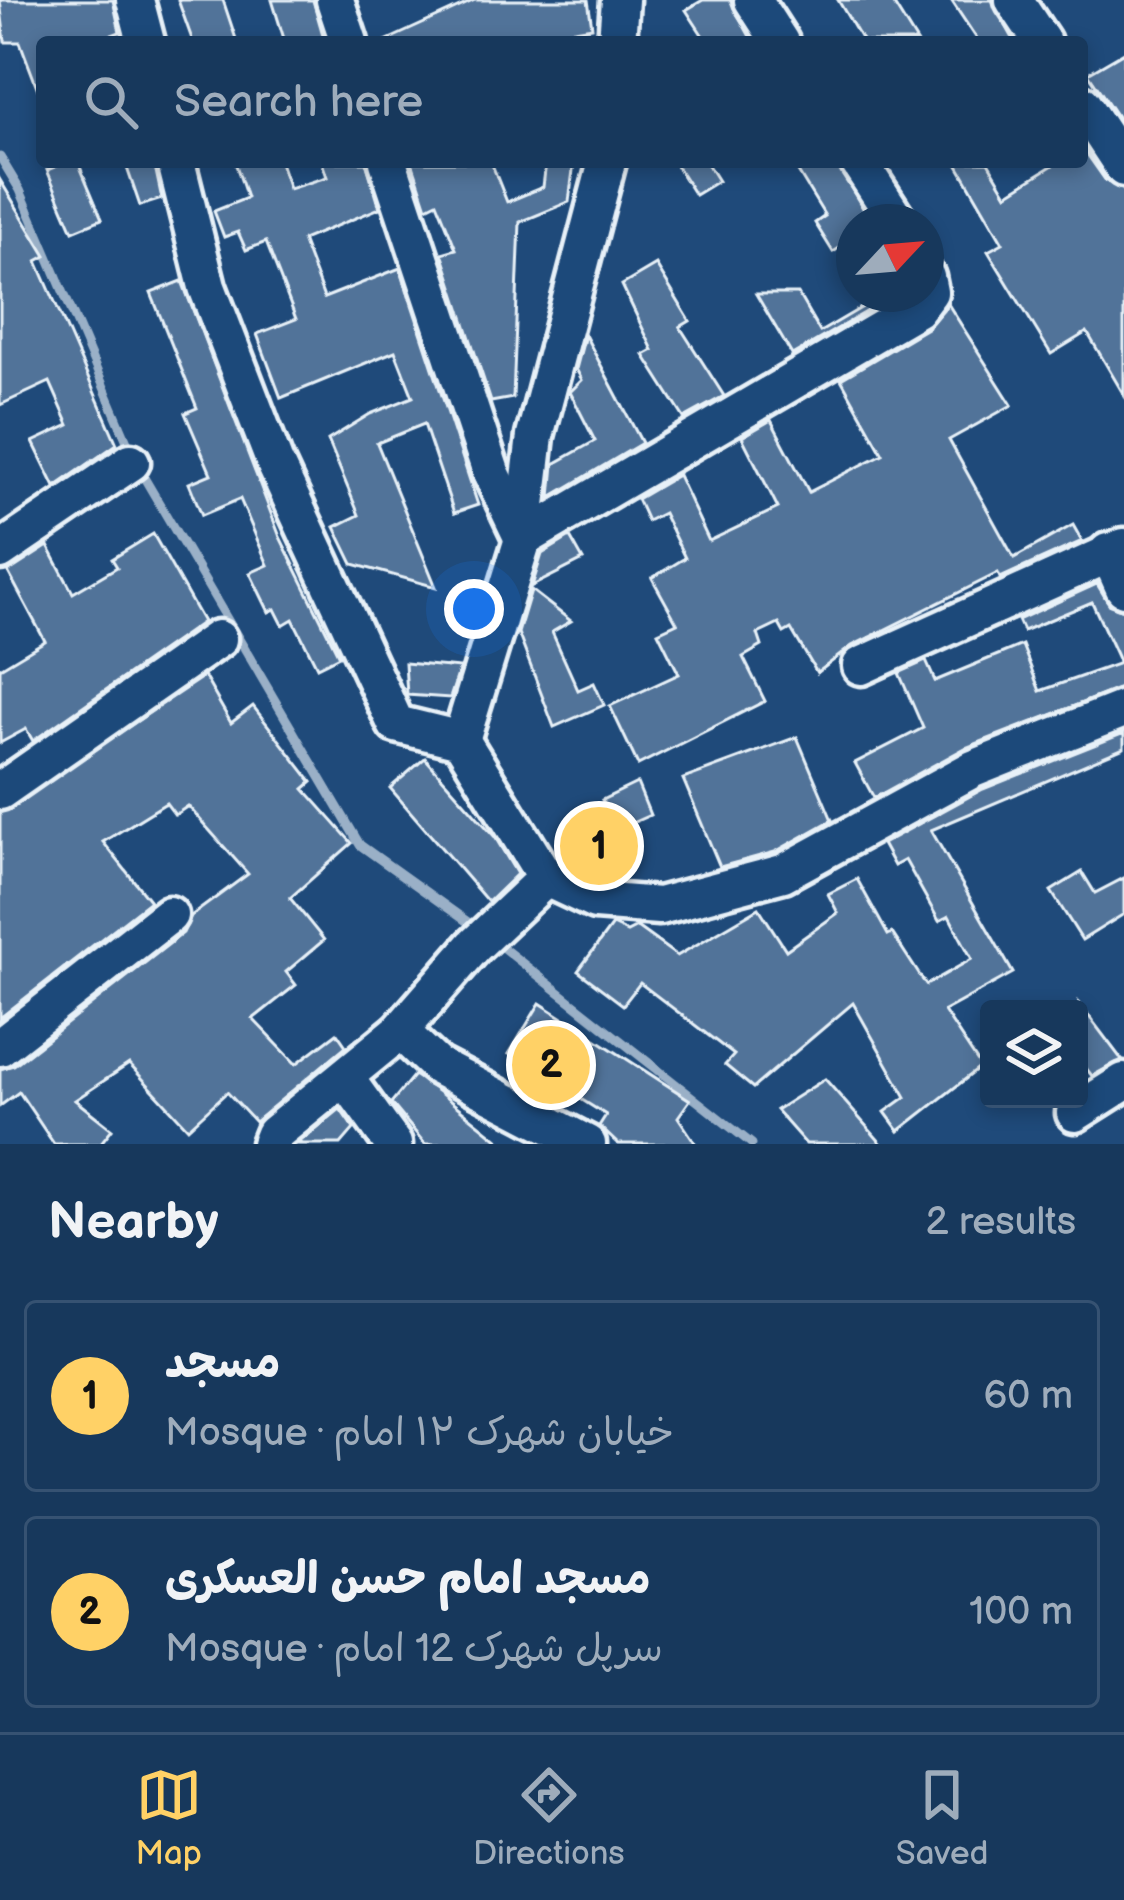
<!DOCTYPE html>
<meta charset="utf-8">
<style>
:root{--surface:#17385c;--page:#203f62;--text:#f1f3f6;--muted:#9eacbb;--line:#365272;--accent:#ffd166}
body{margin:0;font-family:"Balsamiq Sans","Playpen Sans Arabic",sans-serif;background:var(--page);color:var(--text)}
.controls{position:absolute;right:36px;bottom:36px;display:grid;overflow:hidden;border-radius:12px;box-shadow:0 6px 18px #0003}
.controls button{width:108px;height:108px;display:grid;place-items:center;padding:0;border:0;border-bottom:3px solid var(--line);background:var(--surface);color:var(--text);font:60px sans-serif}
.compass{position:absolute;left:836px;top:204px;width:108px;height:108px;border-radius:50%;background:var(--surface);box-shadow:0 6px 18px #0003;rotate:64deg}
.you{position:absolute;left:474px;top:609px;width:42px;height:42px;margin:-30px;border:9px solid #fff;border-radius:50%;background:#1a73e8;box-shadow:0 0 0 18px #1a73e833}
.badge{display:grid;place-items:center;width:78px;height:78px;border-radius:50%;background:var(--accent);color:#111;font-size:39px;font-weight:700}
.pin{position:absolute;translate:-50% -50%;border:6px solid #fff;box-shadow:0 3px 12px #0006}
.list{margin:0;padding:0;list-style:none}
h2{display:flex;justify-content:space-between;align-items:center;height:156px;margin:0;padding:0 48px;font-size:51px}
h2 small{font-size:39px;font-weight:400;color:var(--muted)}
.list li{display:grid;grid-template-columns:78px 1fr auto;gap:36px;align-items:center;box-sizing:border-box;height:192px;margin:0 24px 24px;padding:0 24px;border:3px solid var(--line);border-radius:12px}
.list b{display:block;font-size:45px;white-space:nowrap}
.list p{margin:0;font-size:39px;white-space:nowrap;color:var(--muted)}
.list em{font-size:39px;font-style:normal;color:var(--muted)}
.icon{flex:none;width:66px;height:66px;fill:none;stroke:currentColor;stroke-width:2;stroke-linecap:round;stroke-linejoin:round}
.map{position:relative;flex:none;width:1124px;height:1144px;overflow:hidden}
.search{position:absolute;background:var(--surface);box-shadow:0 6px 18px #0003;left:36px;right:36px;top:36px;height:132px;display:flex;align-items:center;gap:30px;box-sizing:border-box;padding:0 42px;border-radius:12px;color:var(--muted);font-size:45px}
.sheet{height:588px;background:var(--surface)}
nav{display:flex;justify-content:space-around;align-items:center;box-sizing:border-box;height:168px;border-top:3px solid var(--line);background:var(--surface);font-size:33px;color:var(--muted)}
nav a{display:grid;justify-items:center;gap:6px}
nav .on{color:var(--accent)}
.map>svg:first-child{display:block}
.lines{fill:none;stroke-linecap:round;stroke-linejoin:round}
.stream{stroke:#9ab0c7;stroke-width:9}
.building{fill:#517399;stroke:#e8f1f8;stroke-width:3}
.street-casing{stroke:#e8f1f8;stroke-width:45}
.street{stroke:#1f4a7a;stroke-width:36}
</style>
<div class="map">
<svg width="1124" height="1144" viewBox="0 0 1124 1144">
<rect width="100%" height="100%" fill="#1f4a7a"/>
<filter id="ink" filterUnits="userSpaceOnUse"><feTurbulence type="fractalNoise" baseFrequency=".00833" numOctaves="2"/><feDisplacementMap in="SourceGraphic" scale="24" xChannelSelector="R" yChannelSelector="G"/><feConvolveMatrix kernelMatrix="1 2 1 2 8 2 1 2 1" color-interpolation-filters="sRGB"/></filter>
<g filter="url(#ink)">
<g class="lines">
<g class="stream">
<polyline points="0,157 20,190 132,453"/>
<polyline points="139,469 360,845 479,930"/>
<polyline points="493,940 752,1144"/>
</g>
</g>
<g class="building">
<polygon points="0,0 113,0 120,32 112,35 114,42 42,42 40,95 20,42 5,42"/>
<polygon points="178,0 223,0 237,42 193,42"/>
<polygon points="272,0 313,0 325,42 285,42"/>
<polygon points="475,0 588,0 592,27 534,37 536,42 383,42"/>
<polygon points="703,0 730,0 753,42 707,42 686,10"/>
<polygon points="838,0 891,0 917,42 863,42"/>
<polygon points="951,0 992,0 1015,42 979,42"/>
<polygon points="1124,52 1124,127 1088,73"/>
<polygon points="1082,147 1106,181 1124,190 1124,395 1087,332 1051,354 988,251 1003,243 956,162 988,162 1007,194 1058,162 1082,162"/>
<polygon points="67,162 78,162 102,219 73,231 47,170"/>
<polygon points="125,162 154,162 162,199 140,206"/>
<polygon points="235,162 280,162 289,189 327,177 322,162 366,162 380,208 302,240 324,298 400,268 478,505 454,513 424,424 377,443 436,587 353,564 335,527 359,515 328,440 370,414 413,397 395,351 281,398 257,334 296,319 266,242 246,250 238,232 224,237 214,211 247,198"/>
<polygon points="412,162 491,162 507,202 543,187 546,162 574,162 569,202 520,222 513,398 491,402 442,253 456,249 437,202 427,207"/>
<polygon points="674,162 706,162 718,181 695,195"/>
<polygon points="792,162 836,162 871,222 854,222 854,239 833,252 815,223 825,216"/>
<polygon points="0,180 46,256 37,261 117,444 55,487 33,442 69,425 50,382 0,405"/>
<polygon points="656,265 690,321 680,327 724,396 684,418 644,355 653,350 622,285"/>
<polygon points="182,281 280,537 339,656 317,667 293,619 283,625 275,609 269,612 250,573 268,565 240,499 202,515 189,483 211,474 185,413 197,408 151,293"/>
<polygon points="756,294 798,294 820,332 866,305 859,294 897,294 792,355"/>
<polygon points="948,304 1012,405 949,440 1014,558 1073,525 1082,541 1000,578 998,573 852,646 817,673 791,629 784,633 779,624 758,634 762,646 743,657 765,701 638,765 610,706 679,674 658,632 677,623 652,578 685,558 663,513 647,521 637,499 678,475 709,541 778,508 742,437 771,420 809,492 883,454 841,379 927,328"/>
<polygon points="585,335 642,443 551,497 554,464 595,441 570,392 582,380 576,369"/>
<polygon points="153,534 203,622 33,741 26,729 0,743 0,668 45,641 8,572 48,546 73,593 117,567 112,559"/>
<polygon points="570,537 583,560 532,586 542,554"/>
<polygon points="1097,584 1110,605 1124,610 1124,687 965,748 874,798 855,763 923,728 899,673 926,661 935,681 1022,645 1040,691 1120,663 1092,602 1023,631 1018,620"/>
<polygon points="531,590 571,621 552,632 578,690 594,683 604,705 554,727 518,633"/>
<polygon points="405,663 460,668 450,698 407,695"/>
<polygon points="204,676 231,723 253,706 312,782 304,789 352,843 290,898 324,940 286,972 296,985 253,1019 296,1064 337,1033 346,1046 255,1122 227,1092 188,1128 129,1064 75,1100 112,1129 100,1144 54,1144 19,1092 0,1106 0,1069 14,1065 183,933 191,916 248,874 188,806 175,815 166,803 103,842 150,901 0,1018 0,813"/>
<polygon points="1124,733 1124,748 931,830 1013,973 944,1011 981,1067 899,1131 885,1112 906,1097 853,1003 753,1088 725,1065 734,1055 640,983 623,1005 578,971 612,925 627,932 637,927 677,956 759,908 786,950 838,913 828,894 857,879 888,935 892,933 926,985 972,959 949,916 939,921 905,860 894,866 882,844 983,789"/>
<polygon points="797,737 832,820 775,852 720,867 683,779"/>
<polygon points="425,758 495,837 517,874 488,902 390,788"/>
<polygon points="637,783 650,815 616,830 602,800"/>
<polygon points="1082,872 1095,893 1124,878 1124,914 1082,940 1051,891"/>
<polygon points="540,1003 690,1100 678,1117 696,1144 618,1144 599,1126 606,1115 509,1054"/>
<polygon points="1079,1003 1122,1060 1092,1076 1079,1059"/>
<polygon points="414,1075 439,1092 504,1144 425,1144 391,1103"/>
<polygon points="825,1079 882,1144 806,1144 776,1110"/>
<polygon points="340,1109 354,1129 341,1144 297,1144"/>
</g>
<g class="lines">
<g class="street-casing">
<g id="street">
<polyline points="135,0 146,42"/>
<polyline points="335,0 349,42"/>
<polyline points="753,0 780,42"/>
<polyline points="1014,0 1042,42"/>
<polyline points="617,42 620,0"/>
<polyline points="1082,104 1124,168"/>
<polyline points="176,162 207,287 274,461 396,724 461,740 546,878"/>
<polyline points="388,162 491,472 523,539 916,309 929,292 926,277"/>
<polyline points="859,162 898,222"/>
<polyline points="0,551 131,462"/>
<polyline points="1108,552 1124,588"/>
<polyline points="861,666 1124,547"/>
<polyline points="461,740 523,539 535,436 607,162"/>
<polyline points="0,791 218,639"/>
<polyline points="546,878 595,901 659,906 783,873 973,769 1124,709"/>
<polyline points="400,1031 437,1066 587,1144"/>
<polyline points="0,1047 169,915"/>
<polyline points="346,1079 393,1144"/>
<polyline points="1075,1113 1124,1082"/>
<polyline points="270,1144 274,1134 400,1031 474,946 546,878"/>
</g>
</g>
<use href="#street" class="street"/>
</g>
</g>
</svg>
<div class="controls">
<button><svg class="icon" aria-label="layers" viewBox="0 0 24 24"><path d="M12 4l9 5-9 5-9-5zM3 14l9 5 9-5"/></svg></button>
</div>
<svg class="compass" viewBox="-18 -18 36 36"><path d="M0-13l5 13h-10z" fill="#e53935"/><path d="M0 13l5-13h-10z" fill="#9eacbb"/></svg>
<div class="you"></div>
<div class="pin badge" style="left:599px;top:846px">1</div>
<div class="pin badge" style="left:551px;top:1065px">2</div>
<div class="search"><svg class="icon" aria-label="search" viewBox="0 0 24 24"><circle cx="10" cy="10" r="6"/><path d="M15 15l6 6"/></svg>Search here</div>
</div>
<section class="sheet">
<h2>Nearby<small>2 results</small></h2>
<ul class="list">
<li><span class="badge">1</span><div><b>مسجد</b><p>Mosque · خیابان شهرک ۱۲ امام</p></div><em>60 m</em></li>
<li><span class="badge">2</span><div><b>مسجد امام حسن العسکری</b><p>Mosque · سرپل شهرک 12 امام</p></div><em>100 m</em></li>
</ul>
</section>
<nav>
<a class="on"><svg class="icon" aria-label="map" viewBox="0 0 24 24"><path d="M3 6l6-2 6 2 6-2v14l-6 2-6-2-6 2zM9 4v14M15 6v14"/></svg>Map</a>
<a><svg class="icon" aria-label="directions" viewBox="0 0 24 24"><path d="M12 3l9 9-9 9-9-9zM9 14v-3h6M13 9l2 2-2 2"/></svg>Directions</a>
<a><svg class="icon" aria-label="saved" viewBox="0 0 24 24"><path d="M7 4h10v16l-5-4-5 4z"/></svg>Saved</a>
</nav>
